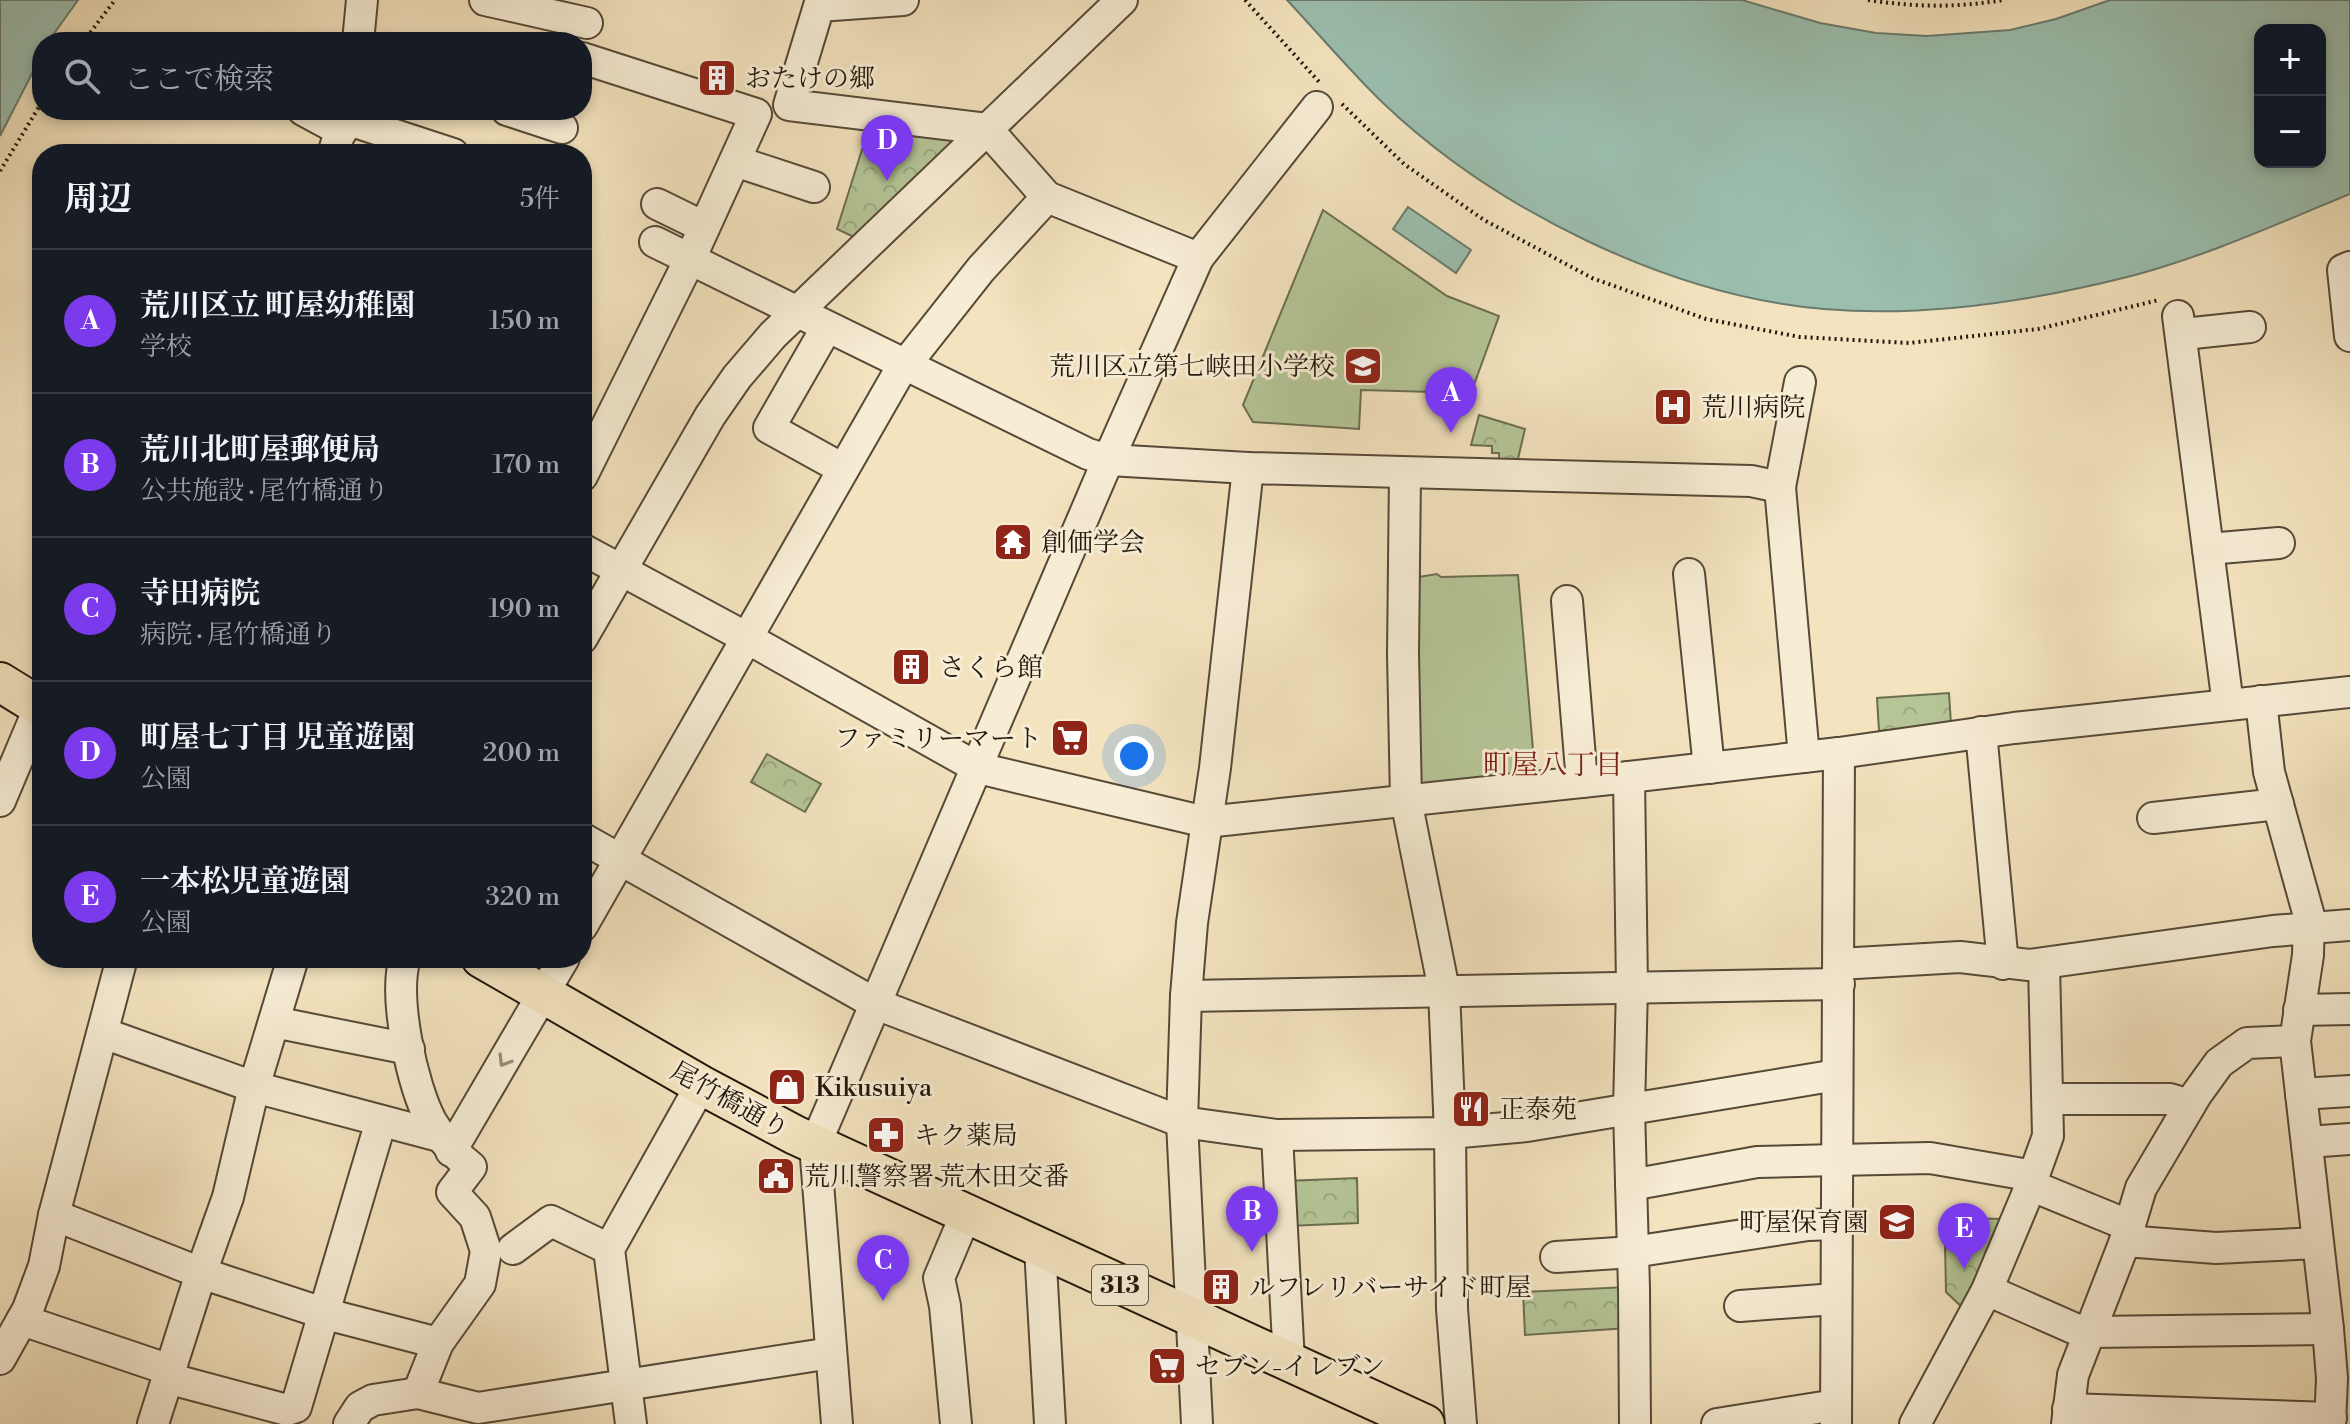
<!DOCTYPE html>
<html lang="ja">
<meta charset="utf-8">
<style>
:root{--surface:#171b24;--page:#242831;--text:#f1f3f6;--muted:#9ea1a6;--line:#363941;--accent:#7c3aed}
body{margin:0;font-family:"Libre Bodoni","Noto Serif JP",serif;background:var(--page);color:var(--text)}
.controls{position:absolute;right:24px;top:24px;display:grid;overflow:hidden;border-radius:16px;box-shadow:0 4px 12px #0003}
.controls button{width:72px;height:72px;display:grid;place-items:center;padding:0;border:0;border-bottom:2px solid var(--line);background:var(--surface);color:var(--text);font:40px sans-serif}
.you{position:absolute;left:1134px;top:756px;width:28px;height:28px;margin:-20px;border:6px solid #fff;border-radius:50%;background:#1a73e8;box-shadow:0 0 0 12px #1a73e833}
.badge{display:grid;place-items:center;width:52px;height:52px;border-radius:50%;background:var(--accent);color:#fff;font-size:26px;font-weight:700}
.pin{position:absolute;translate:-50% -66px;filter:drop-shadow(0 2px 4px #0008)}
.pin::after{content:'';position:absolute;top:42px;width:28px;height:24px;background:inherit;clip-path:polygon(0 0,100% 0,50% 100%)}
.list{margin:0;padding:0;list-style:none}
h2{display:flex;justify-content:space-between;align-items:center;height:104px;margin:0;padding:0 32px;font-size:34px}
h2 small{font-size:26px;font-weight:400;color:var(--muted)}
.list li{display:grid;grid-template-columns:52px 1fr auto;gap:24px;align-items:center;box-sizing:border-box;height:144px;padding:0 32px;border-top:2px solid var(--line)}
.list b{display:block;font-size:30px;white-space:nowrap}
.list p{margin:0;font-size:26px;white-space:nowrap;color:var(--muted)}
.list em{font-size:26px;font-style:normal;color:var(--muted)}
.icon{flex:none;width:44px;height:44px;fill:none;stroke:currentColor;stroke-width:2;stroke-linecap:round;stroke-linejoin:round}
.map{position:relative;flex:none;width:2350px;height:1424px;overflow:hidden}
.search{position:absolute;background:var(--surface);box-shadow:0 4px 12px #0003;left:32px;top:32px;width:560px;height:88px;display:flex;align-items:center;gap:20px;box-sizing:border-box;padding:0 28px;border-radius:32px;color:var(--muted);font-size:30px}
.panel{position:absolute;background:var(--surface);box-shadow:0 4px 12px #0003;left:32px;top:144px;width:560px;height:824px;border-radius:32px}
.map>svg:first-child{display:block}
.grass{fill:#b5c596;stroke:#6b6e50;stroke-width:2}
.park{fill:url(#park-crowns);stroke:#6b6e50;stroke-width:2}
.water{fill:#9bbeae;stroke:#6a7b6d;stroke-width:2;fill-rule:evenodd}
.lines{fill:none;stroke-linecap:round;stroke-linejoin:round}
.minor-casing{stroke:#564938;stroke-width:34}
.major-casing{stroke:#21160b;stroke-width:42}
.path{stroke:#21160b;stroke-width:4;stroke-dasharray:2 4;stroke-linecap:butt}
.minor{stroke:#f7edd5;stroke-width:30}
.major{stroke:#f3e3be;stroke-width:38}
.oneway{stroke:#978c7a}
.labels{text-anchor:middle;stroke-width:6;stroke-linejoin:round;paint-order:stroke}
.shield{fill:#f7edd5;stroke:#615648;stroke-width:2}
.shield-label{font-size:24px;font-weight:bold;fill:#21160b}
.poi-label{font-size:26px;fill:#21160b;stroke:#f7edd5;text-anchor:start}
.street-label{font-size:26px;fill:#21160b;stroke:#f7edd5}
.neighbourhood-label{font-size:28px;fill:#7a1f14;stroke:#f7edd5}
</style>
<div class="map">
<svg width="2350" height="1424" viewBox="0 0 2350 1424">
<defs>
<pattern id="park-crowns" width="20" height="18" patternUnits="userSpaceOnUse" patternTransform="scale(2)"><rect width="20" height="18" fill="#b5c596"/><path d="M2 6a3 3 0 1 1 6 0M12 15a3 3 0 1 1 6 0" fill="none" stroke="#9ba880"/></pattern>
</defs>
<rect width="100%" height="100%" fill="#f3e3be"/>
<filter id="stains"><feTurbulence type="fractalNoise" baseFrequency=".0025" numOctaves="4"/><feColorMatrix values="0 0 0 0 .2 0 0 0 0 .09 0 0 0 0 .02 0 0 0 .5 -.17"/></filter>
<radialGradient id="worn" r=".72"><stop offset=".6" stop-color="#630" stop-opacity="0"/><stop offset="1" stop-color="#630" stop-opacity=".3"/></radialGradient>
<g class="grass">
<polygon points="1323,210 1447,296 1499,316 1471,393 1361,390 1359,429 1253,422 1243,405"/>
<polygon points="1437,574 1441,577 1518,575 1535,773 1424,785 1420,783 1416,644 1418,577"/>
</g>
<g class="park">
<polygon points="871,121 974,133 858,239 837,229"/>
<polygon points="1479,415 1525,429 1517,463 1499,463 1499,453 1492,453 1492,446 1471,445"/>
<polygon points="1949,693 1951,724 1879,731 1877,698"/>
<polygon points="767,754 821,784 805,812 751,782"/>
<polygon points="1357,1178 1358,1223 1288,1226 1286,1181"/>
<polygon points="1952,1218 2005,1219 1965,1310 1946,1292 1945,1245 1951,1241"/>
<polygon points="1627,1287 1628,1328 1525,1335 1523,1292"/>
</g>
<g class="water">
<polygon points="0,0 78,0 48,42 42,42 42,54 0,136"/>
<path d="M1287 0H1742L1820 23 1876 33 1927 36 2010 30 2056 19 2110 0H2350V194C2279 223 2209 255 2135 275 2034 301 1928 318 1824 309 1669 296 1494 209 1382 102 1349 70 1319 34 1287 0ZM2320 30V162H2260V30Z"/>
<polygon points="1408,207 1471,250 1456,273 1393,229"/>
</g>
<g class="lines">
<g class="minor-casing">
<g id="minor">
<polyline points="485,0 587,23"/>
<polyline points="903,0 819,6 789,105 987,129 1047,197 1198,258"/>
<polyline points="358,42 362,0"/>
<polyline points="582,58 756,114 690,259 582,476"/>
<polyline points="303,110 342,131"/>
<polyline points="507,110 562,128"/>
<polyline points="346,119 453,154"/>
<polyline points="333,154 347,110"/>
<polyline points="735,161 814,187"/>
<polyline points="657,204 704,227"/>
<polyline points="655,242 1088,454 1109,460 1248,468 1751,481 1780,487 1804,757"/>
<polyline points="2350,267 2343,270 2350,336"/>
<polyline points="2178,316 2228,705"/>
<polyline points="827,327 769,428 843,469"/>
<polyline points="2193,333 2250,327"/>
<polyline points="1405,473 1403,654 1406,800 1444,990 1450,1133 1452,1309 1461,1424"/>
<polyline points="1780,487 1800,382"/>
<polyline points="582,549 747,638 978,768 1206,822 1629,777 1839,753 2014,728 2350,692"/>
<polyline points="2208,549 2279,543"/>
<polyline points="1689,574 1709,768"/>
<polyline points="1567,601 1582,782"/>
<polyline points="582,638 710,416 737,377 773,335 1122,0"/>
<polyline points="2261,701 2269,772 2309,916 2308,955 2295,1041 2328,1329 2332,1378 2330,1424"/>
<polyline points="1981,732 2003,964"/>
<polyline points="1629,777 1632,987 1629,1109 1634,1289 1635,1424"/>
<polyline points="0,801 40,706"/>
<polyline points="2153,818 2278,804"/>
<polyline points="582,838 876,1004 1182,1122 1277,1135 1450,1133 1527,1126 1837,1075"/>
<polyline points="582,926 898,374 981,269 1047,197"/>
<path d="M405 958C393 997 412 1085 431 1121 442 1140 454 1154 471 1167L452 1192 475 1217 486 1251 480 1284 438 1343 418 1393 478 1408 831 1353"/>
<polyline points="1839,964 1960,957 2029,965 2273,931 2350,925"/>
<polyline points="1186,996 1839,984"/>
<polyline points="2299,1010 2350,1009"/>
<polyline points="274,1022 409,1049"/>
<polyline points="103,1033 254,1087 443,1137"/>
<polyline points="2301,1094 2350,1091"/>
<polyline points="2048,1099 2170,1099 2190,1105"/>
<polyline points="1277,1135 1289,1362"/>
<polyline points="2308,1142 2350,1139"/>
<polyline points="451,1151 564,958"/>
<polyline points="1631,1185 1757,1162 1836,1160 1930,1158 2034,1176"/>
<polyline points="2030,1185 2130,1226"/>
<polyline points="54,1215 201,1273 326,1314 438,1343"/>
<polyline points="2125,1241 2216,1248 2318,1243"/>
<polyline points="1040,1248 1050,1424"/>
<polyline points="513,1249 551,1221 609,1249"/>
<polyline points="1556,1257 1633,1252 1808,1225 1836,1224"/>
<polyline points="1987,1290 2089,1335"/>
<polyline points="1740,1306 1835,1299"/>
<polyline points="22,1320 170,1370"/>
<polyline points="2090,1332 2328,1329"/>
<polyline points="0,1359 28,1309 44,1266 54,1215 122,958"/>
<polyline points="167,1378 287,1410 296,1407 381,1121"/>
<polyline points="2068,1409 2331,1418"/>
<polyline points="153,1424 201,1273 228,1197 254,1087 293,958"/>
<polyline points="349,1424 360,1407 373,1400 418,1393"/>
<polyline points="631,1424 609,1249 701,1085"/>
<polyline points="837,1424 815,1145 1102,474 1198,258 1317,107"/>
<polyline points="956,1424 945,1306 939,1278 966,1214"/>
<polyline points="1197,1424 1182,1122 1186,996 1192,923 1215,768 1248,468"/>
<polyline points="1717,1424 1836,1405"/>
<polyline points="1836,1424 1839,753"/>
<polyline points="1915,1424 1987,1290 2026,1197 2048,1136 2044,964"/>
<polyline points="2067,1424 2073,1375 2125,1241 2141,1188 2196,1095 2219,1063 2247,1043 2295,1041"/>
</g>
</g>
<g class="major-casing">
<g id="major">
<polyline points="0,682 42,708"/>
<polyline points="481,958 701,1085 795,1135 1425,1424"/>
</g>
</g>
<g class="path">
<polyline points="1245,0 1321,84"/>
<path d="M1868 0C1915 7 1956 8 2003 0"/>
<polyline points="83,42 115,0"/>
<polyline points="1342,104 1404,164 1484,220 1592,278 1706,319 1800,337 1909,343 2038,329 2159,300"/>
<polyline points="0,171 42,102"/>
</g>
<use href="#minor" class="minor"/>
<use href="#major" class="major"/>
</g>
<defs><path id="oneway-chevron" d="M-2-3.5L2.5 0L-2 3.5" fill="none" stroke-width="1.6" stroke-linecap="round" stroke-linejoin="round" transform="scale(2)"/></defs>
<use class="oneway" href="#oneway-chevron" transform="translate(504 1061) rotate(121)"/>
<defs>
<g id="building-square" transform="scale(2)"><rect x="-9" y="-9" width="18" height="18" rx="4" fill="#8f2418" stroke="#f7edd5"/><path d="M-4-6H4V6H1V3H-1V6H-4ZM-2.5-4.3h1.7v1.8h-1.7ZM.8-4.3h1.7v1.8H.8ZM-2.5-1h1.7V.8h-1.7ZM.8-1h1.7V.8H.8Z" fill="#fff"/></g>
<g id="school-square" transform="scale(2)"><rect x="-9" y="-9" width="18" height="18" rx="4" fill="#8f2418" stroke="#f7edd5"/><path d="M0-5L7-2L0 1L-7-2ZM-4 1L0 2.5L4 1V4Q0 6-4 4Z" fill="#fff"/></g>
<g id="hospital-square" transform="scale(2)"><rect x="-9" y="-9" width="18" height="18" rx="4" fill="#8f2418" stroke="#f7edd5"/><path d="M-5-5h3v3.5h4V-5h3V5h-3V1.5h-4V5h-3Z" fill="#fff"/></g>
<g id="temple-square" transform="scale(2)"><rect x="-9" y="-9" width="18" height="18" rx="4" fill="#8f2418" stroke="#f7edd5"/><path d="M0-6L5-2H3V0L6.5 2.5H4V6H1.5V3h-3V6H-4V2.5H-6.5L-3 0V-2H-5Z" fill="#fff"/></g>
<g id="supermarket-square" transform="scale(2)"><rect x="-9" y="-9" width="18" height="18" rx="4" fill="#8f2418" stroke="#f7edd5"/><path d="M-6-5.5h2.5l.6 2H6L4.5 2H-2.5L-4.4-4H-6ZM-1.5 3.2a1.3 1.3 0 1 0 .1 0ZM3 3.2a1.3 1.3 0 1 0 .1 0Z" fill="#fff"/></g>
<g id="shop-square" transform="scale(2)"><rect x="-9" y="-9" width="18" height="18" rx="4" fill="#8f2418" stroke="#f7edd5"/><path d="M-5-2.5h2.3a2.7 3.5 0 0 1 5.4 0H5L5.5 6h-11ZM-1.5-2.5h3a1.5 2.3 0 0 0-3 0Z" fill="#fff"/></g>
<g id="restaurant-square" transform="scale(2)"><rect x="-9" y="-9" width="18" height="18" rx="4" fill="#8f2418" stroke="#f7edd5"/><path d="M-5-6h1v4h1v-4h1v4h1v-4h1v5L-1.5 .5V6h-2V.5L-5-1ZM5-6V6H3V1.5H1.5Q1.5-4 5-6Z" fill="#fff"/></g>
<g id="pharmacy-square" transform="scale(2)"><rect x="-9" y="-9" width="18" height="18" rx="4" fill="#8f2418" stroke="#f7edd5"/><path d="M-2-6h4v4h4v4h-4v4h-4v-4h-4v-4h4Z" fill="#fff"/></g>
<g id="civic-square" transform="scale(2)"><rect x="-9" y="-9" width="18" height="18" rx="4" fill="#8f2418" stroke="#f7edd5"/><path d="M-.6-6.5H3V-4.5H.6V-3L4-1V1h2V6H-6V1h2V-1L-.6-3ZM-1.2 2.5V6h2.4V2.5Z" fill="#fff"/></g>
</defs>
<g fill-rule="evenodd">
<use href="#building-square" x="717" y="78"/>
<use href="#school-square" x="1363" y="366"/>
<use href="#hospital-square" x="1673" y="407"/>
<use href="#temple-square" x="1013" y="542"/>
<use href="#building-square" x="911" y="667"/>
<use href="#supermarket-square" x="1070" y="738"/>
<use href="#shop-square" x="787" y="1087"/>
<use href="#restaurant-square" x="1471" y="1109"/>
<use href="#pharmacy-square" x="886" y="1135"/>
<use href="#civic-square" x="776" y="1176"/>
<use href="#school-square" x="1897" y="1222"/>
<use href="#building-square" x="1221" y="1287"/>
<use href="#supermarket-square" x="1167" y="1366"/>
</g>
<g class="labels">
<rect class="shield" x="1092" y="1265" width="56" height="40" rx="6"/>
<g class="shield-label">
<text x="1120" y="1293">313</text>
</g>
<g class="poi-label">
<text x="745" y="87">おたけの郷</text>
<text x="1335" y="375" text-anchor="end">荒川区立第七峡田小学校</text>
<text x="1701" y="416">荒川病院</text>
<text x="1041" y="551">創価学会</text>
<text x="939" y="676">さくら館</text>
<text x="1042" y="747" text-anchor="end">ファミリーマート</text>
<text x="815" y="1096">Kikusuiya</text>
<text x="1499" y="1118">正泰苑</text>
<text x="914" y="1144">キク薬局</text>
<text x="804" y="1185">荒川警察署 荒木田交番</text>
<text x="1869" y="1231" text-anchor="end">町屋保育園</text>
<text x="1249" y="1296">ルフレリバーサイド町屋</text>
<text x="1195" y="1375">セブン-イレブン</text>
</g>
<g class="street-label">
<text transform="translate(730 1100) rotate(29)" y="9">尾竹橋通り</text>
</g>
<g class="neighbourhood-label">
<text x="1553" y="774">町屋八丁目</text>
</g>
</g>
<rect width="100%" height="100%" filter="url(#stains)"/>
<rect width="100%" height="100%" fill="url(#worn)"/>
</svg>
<div class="controls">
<button>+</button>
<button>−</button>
</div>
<div class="you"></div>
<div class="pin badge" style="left:1451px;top:433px">A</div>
<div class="pin badge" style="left:1252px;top:1252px">B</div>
<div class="pin badge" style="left:883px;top:1301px">C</div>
<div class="pin badge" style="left:887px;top:181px">D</div>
<div class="pin badge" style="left:1964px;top:1269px">E</div>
<div class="search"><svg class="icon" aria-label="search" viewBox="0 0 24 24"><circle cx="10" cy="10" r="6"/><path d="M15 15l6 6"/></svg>ここで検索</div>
<section class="panel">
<h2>周辺<small>5件</small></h2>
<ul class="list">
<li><span class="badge">A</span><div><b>荒川区立 町屋幼稚園</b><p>学校</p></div><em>150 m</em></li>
<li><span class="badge">B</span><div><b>荒川北町屋郵便局</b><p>公共施設 · 尾竹橋通り</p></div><em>170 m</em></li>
<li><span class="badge">C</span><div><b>寺田病院</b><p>病院 · 尾竹橋通り</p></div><em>190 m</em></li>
<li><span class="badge">D</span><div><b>町屋七丁目 児童遊園</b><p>公園</p></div><em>200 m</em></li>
<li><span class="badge">E</span><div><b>一本松児童遊園</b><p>公園</p></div><em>320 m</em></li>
</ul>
</section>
</div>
